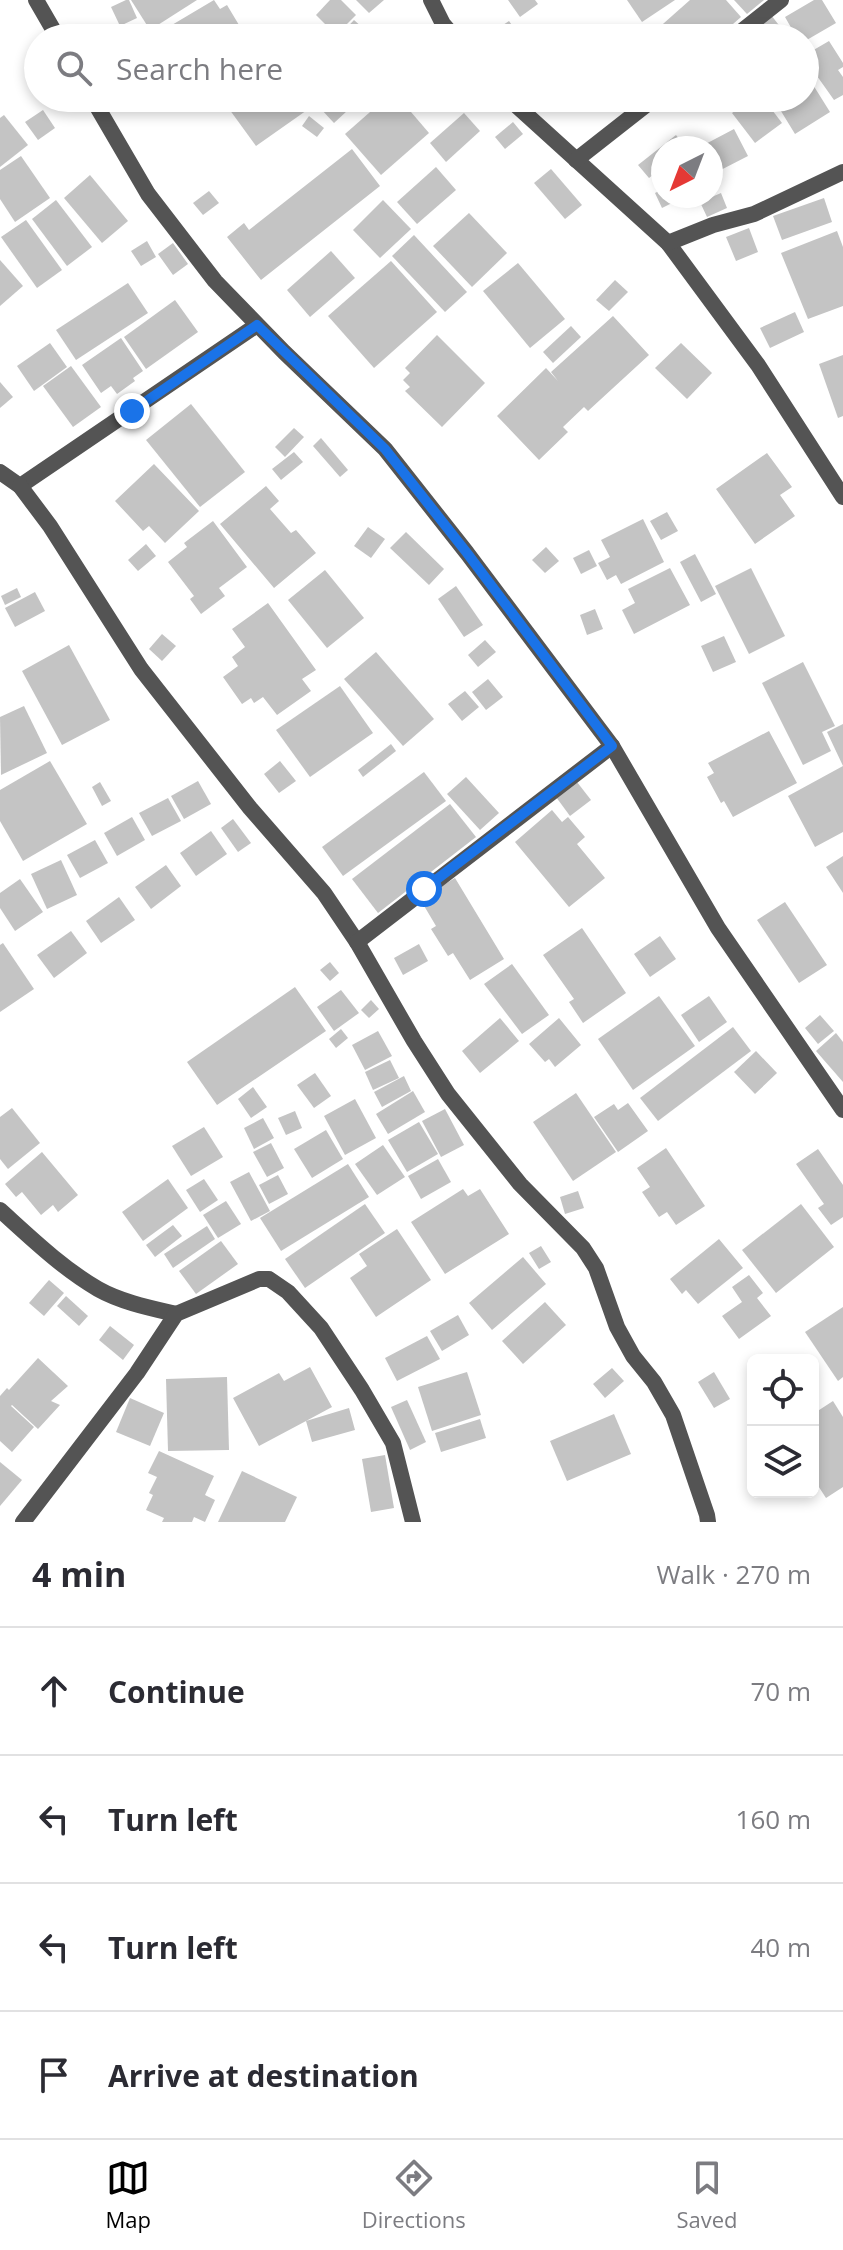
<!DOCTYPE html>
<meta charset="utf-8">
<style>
:root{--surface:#fff;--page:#f7f7f7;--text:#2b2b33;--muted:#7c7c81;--line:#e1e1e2;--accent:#000}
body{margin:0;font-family:"Open Sans",sans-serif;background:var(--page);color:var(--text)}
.controls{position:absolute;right:24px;bottom:24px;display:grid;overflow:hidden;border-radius:12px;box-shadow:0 4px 12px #0003}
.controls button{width:72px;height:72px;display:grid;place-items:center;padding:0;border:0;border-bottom:2px solid var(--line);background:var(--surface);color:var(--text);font:40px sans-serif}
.compass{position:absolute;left:651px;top:136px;width:72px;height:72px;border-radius:50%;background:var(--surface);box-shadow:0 4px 12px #0003;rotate:222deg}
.stop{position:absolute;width:24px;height:24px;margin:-18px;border:6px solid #1a73e8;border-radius:50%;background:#fff}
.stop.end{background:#1a73e8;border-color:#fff;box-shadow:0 2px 8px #0008}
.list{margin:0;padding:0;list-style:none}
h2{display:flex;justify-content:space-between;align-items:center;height:104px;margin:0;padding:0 32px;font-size:34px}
h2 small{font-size:26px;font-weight:400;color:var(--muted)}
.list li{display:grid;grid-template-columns:52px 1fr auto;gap:24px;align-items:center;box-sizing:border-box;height:128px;padding:0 32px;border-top:2px solid var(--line)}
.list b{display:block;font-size:30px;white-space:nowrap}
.list em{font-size:26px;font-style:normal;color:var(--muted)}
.icon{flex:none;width:44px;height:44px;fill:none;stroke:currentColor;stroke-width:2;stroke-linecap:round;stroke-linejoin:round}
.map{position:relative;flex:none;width:843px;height:1522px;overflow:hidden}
.search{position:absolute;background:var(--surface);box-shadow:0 4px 12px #0003;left:24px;right:24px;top:24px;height:88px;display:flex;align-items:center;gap:20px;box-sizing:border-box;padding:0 28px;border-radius:44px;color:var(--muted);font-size:30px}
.sheet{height:616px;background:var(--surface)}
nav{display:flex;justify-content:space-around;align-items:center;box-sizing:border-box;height:112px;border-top:2px solid var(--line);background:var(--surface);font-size:22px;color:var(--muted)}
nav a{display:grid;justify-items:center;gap:4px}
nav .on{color:var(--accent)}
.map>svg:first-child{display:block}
.building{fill:#c4c4c4}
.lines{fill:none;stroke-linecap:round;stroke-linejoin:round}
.minor{stroke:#545454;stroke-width:16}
.route{stroke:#1a73e8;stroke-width:10}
</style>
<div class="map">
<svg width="843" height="1522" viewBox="0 0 843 1522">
<rect width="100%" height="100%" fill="#fff"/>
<g class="building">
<polygon points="126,0 129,0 137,18 120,26 111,7"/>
<polygon points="131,0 197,0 150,30"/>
<polygon points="214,0 220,9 227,5 239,25 217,38 157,38 155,35"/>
<polygon points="330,0 341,0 356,15 336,35 316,15"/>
<polygon points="356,0 384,0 369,13"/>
<polygon points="508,0 535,0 538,4 520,17"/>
<polygon points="627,0 675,0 642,22"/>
<polygon points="690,0 726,0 741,17 717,38 660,38 655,31"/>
<polygon points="734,0 764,0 747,14"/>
<polygon points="814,0 822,0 836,23 805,41 805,38 797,38 785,17"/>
<polygon points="771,15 789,38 763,38 755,28"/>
<polygon points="354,20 363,28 354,38 337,38"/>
<polygon points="509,21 517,32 510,38 504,38 497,29"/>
<polygon points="829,41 843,63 843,67 838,70 843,77 843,95 834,100 805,59 805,55"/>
<polygon points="805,72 830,112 795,134 773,98 805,98"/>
<polygon points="230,98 303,98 310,108 256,146 224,102"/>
<polygon points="330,98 361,98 334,123 320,108"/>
<polygon points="386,98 399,98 429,133 381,175 345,134"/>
<polygon points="752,98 763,98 782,123 755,143 732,113"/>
<polygon points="43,110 55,128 38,140 25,122"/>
<polygon points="464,113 480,131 446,162 430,143"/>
<polygon points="4,115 28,145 0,167 0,118"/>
<polygon points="309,116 324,128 317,137 302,126"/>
<polygon points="513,122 523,134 505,149 495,137"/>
<polygon points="734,129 748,156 711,175 711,148 698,148"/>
<polygon points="676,135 686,148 663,148 663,167 649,178 638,165"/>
<polygon points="352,149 380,186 261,280 227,237 244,223 249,230"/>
<polygon points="21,156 50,198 15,222 0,199 0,170"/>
<polygon points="436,167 456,190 417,224 397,202"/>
<polygon points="551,169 582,205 565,219 534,183"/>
<polygon points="90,175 128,221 102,243 64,198"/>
<polygon points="663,189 663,196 674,196 676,201 662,208 655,193"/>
<polygon points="209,191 219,203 203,215 193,203"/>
<polygon points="721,193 727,208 707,217 700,202"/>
<polygon points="824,198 832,222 782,240 773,216"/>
<polygon points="56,200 92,247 67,266 32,219"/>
<polygon points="383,200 411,229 380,258 353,230"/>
<polygon points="469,213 507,253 472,287 433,246"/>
<polygon points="26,220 62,270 37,288 1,237"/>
<polygon points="749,228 758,252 736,261 726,237"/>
<polygon points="837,231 843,247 843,306 808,319 781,253"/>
<polygon points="414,235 467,292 445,312 392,256"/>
<polygon points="147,241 156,257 141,266 131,251"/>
<polygon points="173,243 188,264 173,275 158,254"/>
<polygon points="331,251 355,278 310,317 287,290"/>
<polygon points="0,260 23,286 0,306"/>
<polygon points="391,261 437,312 374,368 328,316"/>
<polygon points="518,263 565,319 530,348 483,291"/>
<polygon points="615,280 628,292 609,311 596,300"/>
<polygon points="128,283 148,313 76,360 56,330"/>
<polygon points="175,300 198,332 146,369 124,337"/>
<polygon points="795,312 804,332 770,348 760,328"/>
<polygon points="613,316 649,355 588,411 584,407 563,427 568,432 539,460 497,416 546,368 558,381 551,372"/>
<polygon points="571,326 581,337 553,363 543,352"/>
<polygon points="437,335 485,383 442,427 405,391 410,387 403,380 410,373 405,368"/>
<polygon points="121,338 143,371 133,378 135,381 117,394 111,386 101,393 82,365"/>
<polygon points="50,343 67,367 34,391 17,366"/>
<polygon points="681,343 712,373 687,399 655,368"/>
<polygon points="843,355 843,416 838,418 819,364"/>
<polygon points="71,366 101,407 73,427 43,386"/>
<polygon points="0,382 13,397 0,408"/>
<polygon points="191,404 245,472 200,507 146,440"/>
<polygon points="294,428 304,437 285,457 275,447"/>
<polygon points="321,438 348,470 340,477 313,446"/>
<polygon points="294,452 303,462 281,480 272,469"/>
<polygon points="767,453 792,487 780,495 795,516 755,544 716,489"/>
<polygon points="154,464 199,511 165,543 149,526 143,531 115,501"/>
<polygon points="266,486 279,501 270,509 291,533 296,530 316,553 274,588 220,524"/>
<polygon points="667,512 678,531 661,540 650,521"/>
<polygon points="643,519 664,562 621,584 616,575 607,580 598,563 610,557 601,540"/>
<polygon points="213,521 247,567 219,588 225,596 201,614 190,599 194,596 168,562 187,547 184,543"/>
<polygon points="368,527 385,539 371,558 354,546"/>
<polygon points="406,532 444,569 429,585 390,548"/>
<polygon points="146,544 156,556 138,571 128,560"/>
<polygon points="546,547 559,561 545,573 532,560"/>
<polygon points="589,550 597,566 581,574 573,558"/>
<polygon points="695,554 716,594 701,602 680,562"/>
<polygon points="670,568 690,605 634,634 622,610 635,603 628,589"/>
<polygon points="751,568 785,636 749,654 715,586"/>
<polygon points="325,570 364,618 327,648 288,600"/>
<polygon points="456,586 483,625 464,637 438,599"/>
<polygon points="17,588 21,597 5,605 1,596"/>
<polygon points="35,592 45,611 15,627 5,608"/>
<polygon points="268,603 316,670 302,679 311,691 277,715 263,697 254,703 251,698 242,704 223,677 238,666 232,657 245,647 232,629"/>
<polygon points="595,609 603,629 587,635 580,615"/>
<polygon points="162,634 176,646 162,661 149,649"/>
<polygon points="724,636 736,662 713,672 701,646"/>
<polygon points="485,640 496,652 478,667 468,655"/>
<polygon points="69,645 110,720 62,745 22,671"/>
<polygon points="376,652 434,719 403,746 344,679"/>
<polygon points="803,662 835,726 822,732 831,751 803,765 762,683"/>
<polygon points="488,679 503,697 486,710 472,692"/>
<polygon points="340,686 373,733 310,777 276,730"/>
<polygon points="465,691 479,707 462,721 448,704"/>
<polygon points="24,706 47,753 1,775 0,717"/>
<polygon points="843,724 843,832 815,847 788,796 843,766 827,732"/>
<polygon points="769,731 797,783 733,817 724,801 721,803 707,777 714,773 708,763"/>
<polygon points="391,744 396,751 363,777 358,770"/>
<polygon points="50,761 87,824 23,861 0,821 0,790"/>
<polygon points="280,761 296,781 279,793 264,774"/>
<polygon points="424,772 446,801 343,876 322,847"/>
<polygon points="466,777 499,813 480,830 447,794"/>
<polygon points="198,781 211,804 184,819 171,796"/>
<polygon points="100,782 111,801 102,806 92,787"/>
<polygon points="577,782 591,800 570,816 556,797"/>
<polygon points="168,798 181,821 152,836 139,813"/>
<polygon points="450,804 476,837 378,913 352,879"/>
<polygon points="552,810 562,822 568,817 585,837 577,844 605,878 569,907 515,842"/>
<polygon points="132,817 145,840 117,856 104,833"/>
<polygon points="233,819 251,843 238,852 221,828"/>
<polygon points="211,831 227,854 196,876 180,853"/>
<polygon points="95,840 108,863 80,878 67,855"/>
<polygon points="843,856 843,893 826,867"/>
<polygon points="61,860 77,895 47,909 31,874"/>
<polygon points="166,865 181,886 151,909 135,887"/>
<polygon points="455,878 504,959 470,980 453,953 448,956 431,929 436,926 420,899"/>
<polygon points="20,879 43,912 15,931 0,908 0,893"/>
<polygon points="119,897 135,920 101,943 86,921"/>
<polygon points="785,902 827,965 799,983 757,920"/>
<polygon points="582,928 626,993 583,1023 569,1002 574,999 543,955"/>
<polygon points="71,931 87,953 54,978 37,955"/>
<polygon points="660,936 676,959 650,977 634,954"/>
<polygon points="3,943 34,989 0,1012 0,945"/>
<polygon points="419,944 428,961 403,975 394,958"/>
<polygon points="330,962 339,973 330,981 320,970"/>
<polygon points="512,964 549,1015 522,1034 484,984"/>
<polygon points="295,987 326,1031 217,1105 187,1062"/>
<polygon points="341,990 359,1013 334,1031 317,1007"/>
<polygon points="659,996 695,1046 633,1090 598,1039"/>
<polygon points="709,996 727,1022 699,1042 681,1015"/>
<polygon points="371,1000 379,1009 369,1018 361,1010"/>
<polygon points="820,1015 834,1031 818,1044 805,1028"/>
<polygon points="500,1018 519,1041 480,1073 462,1051"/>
<polygon points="559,1018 581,1045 555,1067 549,1059 545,1062 529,1044"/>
<polygon points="733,1027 751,1051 658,1121 640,1098"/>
<polygon points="341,1029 348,1038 336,1048 329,1039"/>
<polygon points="378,1031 392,1056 365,1070 352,1045"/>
<polygon points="836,1033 843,1042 843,1082 816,1051"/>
<polygon points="756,1051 777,1073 755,1094 734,1072"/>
<polygon points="390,1060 399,1078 373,1090 365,1072"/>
<polygon points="315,1073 331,1096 314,1108 297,1085"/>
<polygon points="404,1076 411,1091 382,1107 374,1092"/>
<polygon points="253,1087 267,1107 251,1118 238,1099"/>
<polygon points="413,1091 425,1112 388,1134 376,1114"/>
<polygon points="576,1093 616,1152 573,1181 533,1122"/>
<polygon points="355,1099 376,1138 345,1155 324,1116"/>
<polygon points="628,1103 648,1131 618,1152 594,1117 614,1104 618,1110"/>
<polygon points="12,1108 40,1143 8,1169 0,1159 0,1117"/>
<polygon points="445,1109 464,1145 441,1157 422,1121"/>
<polygon points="295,1111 302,1128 286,1135 278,1118"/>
<polygon points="263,1118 274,1138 254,1149 244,1128"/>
<polygon points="419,1122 438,1154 407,1172 388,1140"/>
<polygon points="204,1127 223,1157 191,1176 172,1146"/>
<polygon points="326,1130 343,1159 312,1178 294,1149"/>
<polygon points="271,1143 284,1168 267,1177 253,1152"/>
<polygon points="383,1145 405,1177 377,1195 355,1164"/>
<polygon points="666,1148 705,1206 676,1225 667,1212 659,1217 642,1192 650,1187 637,1168"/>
<polygon points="818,1149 843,1185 843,1217 831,1225 818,1208 824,1204 796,1164"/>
<polygon points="42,1152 78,1195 58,1212 53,1205 41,1215 22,1192 16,1197 5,1184"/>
<polygon points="438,1159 451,1182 421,1199 408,1176"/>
<polygon points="348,1164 369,1197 281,1251 260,1218"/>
<polygon points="249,1172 270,1211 251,1221 230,1182"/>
<polygon points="278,1175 288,1194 269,1204 259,1185"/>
<polygon points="168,1179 188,1208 143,1241 122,1212"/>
<polygon points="204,1179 218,1200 200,1212 186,1190"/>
<polygon points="463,1189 468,1196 480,1189 509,1234 445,1274 411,1222"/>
<polygon points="578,1191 584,1208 565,1214 560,1197"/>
<polygon points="226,1201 241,1224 218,1238 203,1215"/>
<polygon points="365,1204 385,1233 305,1288 285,1259"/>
<polygon points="801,1204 834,1247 776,1293 742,1250"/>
<polygon points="173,1225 182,1236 155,1257 146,1245"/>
<polygon points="207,1226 215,1239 173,1268 164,1254"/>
<polygon points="397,1229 431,1280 376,1317 350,1278 367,1266 359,1254"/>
<polygon points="719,1239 743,1268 698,1304 686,1290 682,1294 670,1279"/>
<polygon points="221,1241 238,1264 196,1294 179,1271"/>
<polygon points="541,1246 551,1262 539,1269 529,1253"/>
<polygon points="523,1257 546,1284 492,1330 469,1303"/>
<polygon points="749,1275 763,1293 757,1298 771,1316 739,1339 722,1316 742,1302 732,1287"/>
<polygon points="49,1280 64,1293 44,1316 29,1303"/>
<polygon points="66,1296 88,1316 79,1326 57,1306"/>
<polygon points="545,1302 566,1325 523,1364 502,1341"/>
<polygon points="843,1307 843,1377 838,1381 805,1332"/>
<polygon points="458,1315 469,1335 442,1351 430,1331"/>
<polygon points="110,1326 134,1345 123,1360 99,1340"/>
<polygon points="427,1336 440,1359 397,1381 385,1358"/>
<polygon points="38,1358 68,1386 51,1401 60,1405 38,1429 12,1405 11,1406 34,1427 12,1452 0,1441 0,1396 7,1388 9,1390"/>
<polygon points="310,1367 332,1407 306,1421 349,1408 355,1430 312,1442 306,1421 259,1446 233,1398 279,1373 284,1381"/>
<polygon points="612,1368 624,1381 605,1398 593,1384"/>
<polygon points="467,1372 481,1415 432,1431 418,1387"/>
<polygon points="714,1372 730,1399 714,1408 698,1382"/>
<polygon points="227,1377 229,1450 168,1451 166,1379"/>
<polygon points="130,1398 164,1413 150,1446 116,1432"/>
<polygon points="407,1400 426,1442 410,1450 391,1407"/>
<polygon points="833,1401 843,1417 843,1487 826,1498 815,1481 813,1482 813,1414"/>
<polygon points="614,1414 631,1454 567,1481 550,1441"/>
<polygon points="480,1419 486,1438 441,1452 435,1433"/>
<polygon points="159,1451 214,1476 205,1495 215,1500 205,1522 194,1517 192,1522 162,1522 164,1518 146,1510 153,1495 149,1493 157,1477 148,1473"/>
<polygon points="385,1455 394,1508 371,1512 362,1459"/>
<polygon points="0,1462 22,1480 0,1506"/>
<polygon points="242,1471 297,1497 285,1522 218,1522"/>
</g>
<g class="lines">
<g class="minor">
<polyline points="36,0 58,38"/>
<polyline points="431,0 443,24 455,38"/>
<polyline points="733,38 781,0"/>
<polyline points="92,98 148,194 215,281 284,352 385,449 467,553 612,746 718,928 843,1110"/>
<polyline points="508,98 668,243 758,365 843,497"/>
<polyline points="576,160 655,98"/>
<polyline points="668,243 713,225 754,214 843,172"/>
<polyline points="0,472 20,486 257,325"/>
<polyline points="20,486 50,526 141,669 250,808 324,893 357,942 414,1041 448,1094 520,1184 583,1248 596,1268 617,1327 633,1356 654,1382 673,1415 707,1515 708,1522"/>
<polyline points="357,942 612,746"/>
<path d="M0 1210C31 1238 62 1268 98 1289 121 1302 150 1308 176 1314"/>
<polyline points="23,1522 137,1373 176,1314 259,1279 269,1279 288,1292 321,1328 362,1390 393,1443 413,1522"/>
</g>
</g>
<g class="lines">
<polyline class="route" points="132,411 257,325 385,449 467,553 612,746 424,889"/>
</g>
</svg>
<div class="controls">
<button><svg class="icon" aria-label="locate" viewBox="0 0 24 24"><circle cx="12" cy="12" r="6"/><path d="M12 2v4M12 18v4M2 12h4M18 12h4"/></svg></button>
<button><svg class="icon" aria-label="layers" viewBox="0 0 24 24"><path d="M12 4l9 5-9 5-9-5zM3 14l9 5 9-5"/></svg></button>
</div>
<svg class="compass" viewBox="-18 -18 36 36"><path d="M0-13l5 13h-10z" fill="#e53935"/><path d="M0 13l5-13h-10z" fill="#7c7c81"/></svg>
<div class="stop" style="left:424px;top:889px"></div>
<div class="stop end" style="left:132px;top:411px"></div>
<div class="search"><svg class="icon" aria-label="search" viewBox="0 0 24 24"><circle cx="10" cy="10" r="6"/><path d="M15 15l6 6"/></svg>Search here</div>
</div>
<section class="sheet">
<h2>4 min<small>Walk · 270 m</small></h2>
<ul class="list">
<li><svg class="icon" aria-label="ahead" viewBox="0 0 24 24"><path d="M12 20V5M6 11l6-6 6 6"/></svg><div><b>Continue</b></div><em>70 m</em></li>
<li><svg class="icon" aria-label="left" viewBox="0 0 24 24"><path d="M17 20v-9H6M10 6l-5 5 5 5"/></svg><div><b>Turn left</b></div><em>160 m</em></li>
<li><svg class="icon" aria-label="left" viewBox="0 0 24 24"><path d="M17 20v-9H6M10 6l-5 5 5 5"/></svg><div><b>Turn left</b></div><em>40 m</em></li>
<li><svg class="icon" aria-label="arrive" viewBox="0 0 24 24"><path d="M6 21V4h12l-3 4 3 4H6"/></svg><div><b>Arrive at destination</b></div></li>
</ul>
</section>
<nav>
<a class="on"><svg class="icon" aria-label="map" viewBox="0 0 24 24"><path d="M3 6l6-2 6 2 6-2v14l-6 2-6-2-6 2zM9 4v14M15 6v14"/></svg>Map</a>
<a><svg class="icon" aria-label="directions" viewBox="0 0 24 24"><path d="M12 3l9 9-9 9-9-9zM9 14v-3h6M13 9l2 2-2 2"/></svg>Directions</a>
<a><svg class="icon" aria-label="saved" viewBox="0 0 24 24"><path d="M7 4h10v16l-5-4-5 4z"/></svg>Saved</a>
</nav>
